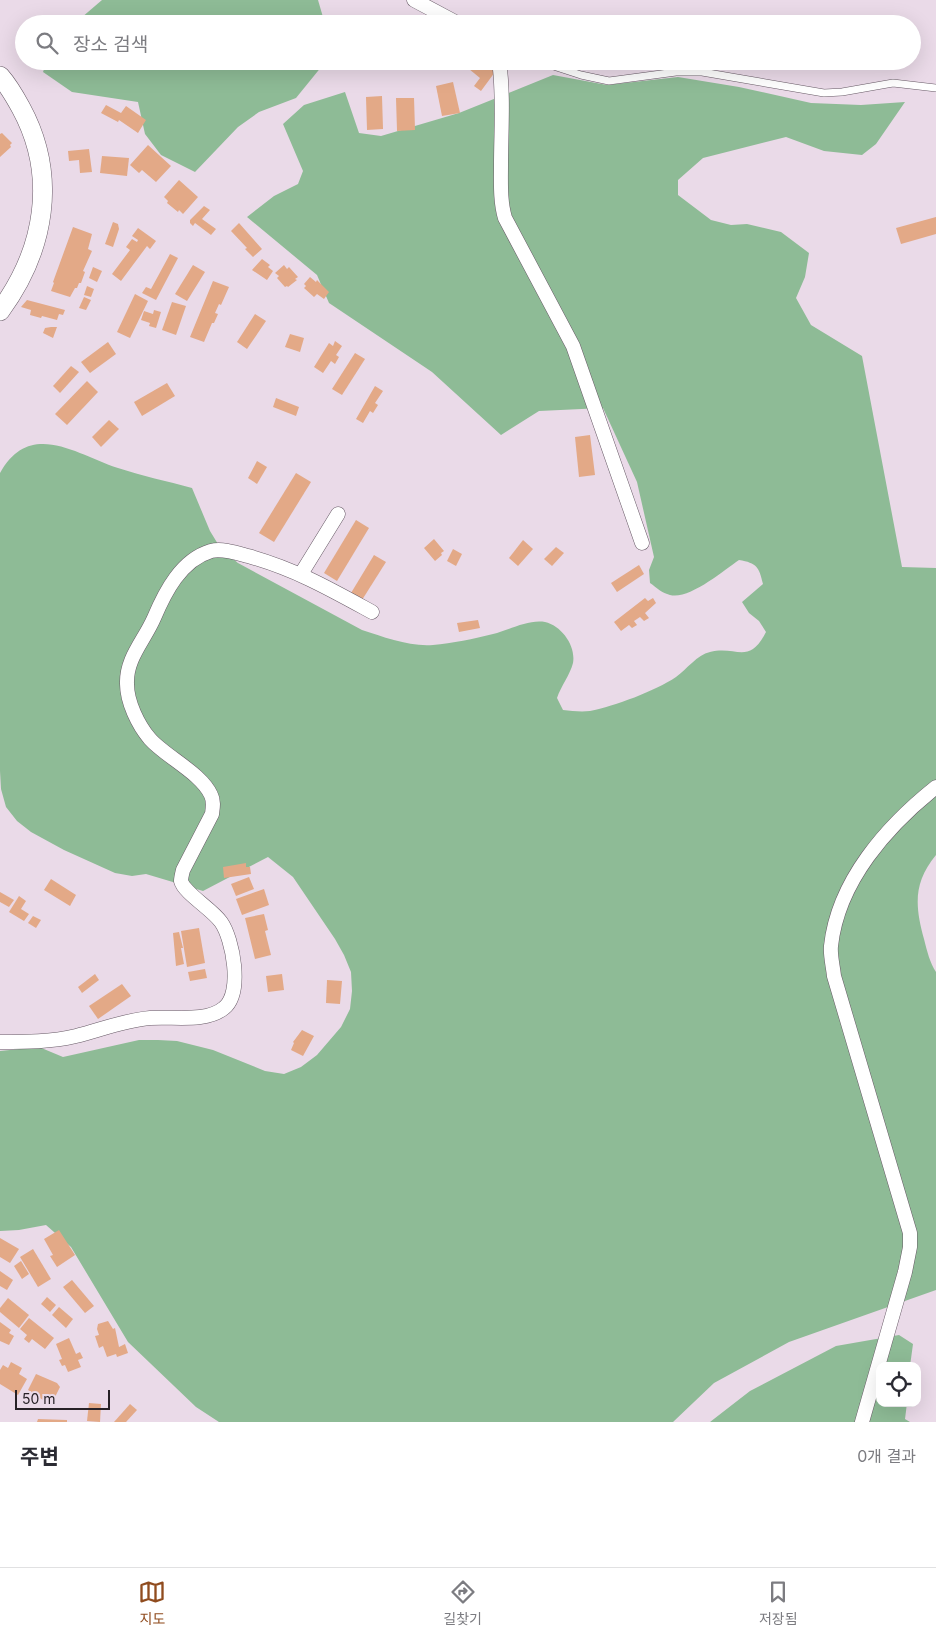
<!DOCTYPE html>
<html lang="ko">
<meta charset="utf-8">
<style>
:root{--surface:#fff;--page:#f2f2f3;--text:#2b2b33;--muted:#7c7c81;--line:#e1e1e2;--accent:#904c1f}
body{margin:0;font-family:Inter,"Noto Sans KR",sans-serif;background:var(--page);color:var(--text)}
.controls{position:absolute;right:15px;bottom:15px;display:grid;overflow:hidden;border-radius:10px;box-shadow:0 5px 20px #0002}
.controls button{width:45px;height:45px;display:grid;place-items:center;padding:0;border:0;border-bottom:1px solid var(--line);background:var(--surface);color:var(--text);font:25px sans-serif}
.scale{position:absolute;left:15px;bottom:12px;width:95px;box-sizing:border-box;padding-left:5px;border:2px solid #272126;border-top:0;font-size:14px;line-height:18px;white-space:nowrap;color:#272126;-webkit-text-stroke:4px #eadae8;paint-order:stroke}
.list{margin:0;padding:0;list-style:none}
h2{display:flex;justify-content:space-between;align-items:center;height:65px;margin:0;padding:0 20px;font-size:21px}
h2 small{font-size:16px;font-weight:400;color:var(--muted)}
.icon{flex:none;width:28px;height:28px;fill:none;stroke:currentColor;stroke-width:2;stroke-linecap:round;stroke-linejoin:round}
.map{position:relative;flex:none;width:936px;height:1422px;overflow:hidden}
.search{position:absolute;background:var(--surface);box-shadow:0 5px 20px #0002;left:15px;right:15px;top:15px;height:55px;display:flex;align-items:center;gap:12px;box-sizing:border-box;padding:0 18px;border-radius:28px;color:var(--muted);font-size:19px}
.sheet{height:145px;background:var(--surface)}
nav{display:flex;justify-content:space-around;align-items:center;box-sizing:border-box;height:70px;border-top:1px solid var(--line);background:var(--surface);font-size:14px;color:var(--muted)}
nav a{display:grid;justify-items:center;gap:2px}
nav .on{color:var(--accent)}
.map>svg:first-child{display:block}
.green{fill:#8ebb96}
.building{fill:#e3a987}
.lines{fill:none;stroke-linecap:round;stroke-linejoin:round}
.lane-casing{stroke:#675a66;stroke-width:8}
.street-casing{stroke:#675a66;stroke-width:15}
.secondary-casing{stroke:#675a66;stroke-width:20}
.lane{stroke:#fff;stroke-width:7}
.street{stroke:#fff;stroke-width:14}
.secondary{stroke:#fff;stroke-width:19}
</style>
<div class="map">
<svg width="936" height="1422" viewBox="0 0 936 1422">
<rect width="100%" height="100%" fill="#eadae8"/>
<g class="green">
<polygon points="102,0 318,0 325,24 74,24"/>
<polygon points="47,61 324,61 322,66 296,98 259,112 238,127 195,172 161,155 145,134 138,102 72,92 43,72"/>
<path d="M553 75 607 85 678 77 739 87 811 103 861 105 905 102 876 144 862 155 824 151 786 137 703 158 678 180V195L711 220 731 225 747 224 781 232 809 253 805 277 796 298 811 325 862 356 902 567 936 568V855C913 883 915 906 924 939 927 951 930 963 936 972V1290L789 1342 714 1383 673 1422H219L196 1407 128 1342 71 1247 46 1225 19 1230 0 1231V1051L39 1047 63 1057 139 1040H158L177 1041 213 1050 265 1071 284 1074 301 1067 317 1055 341 1027 350 1009 352 991 351 972 344 955 335 939 293 877 268 857 203 891 146 874 132 876 115 873 64 850 31 832 17 821 6 807 1 789 0 771V473C30 419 76 454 118 468 142 476 167 481 192 488L210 531 221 549 238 563 362 630C384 637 410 647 433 645 452 643 474 639 493 634 509 630 529 619 545 622 562 626 576 646 573 663 570 675 561 686 557 698L563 710C572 711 581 712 590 711 615 706 655 691 676 677 687 669 697 655 710 652 736 645 749 666 766 632L759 621 749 613 742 602 763 584C759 567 757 563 739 560 723 571 689 600 670 595 662 593 657 588 650 583L649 570 654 557 637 482 603 408 539 411 501 435 432 372 329 303 317 275 247 217 274 196 298 184 303 171 283 124 304 105 345 92 359 133 381 136 459 113Z"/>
<polygon points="899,1335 913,1344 910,1366 880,1366 880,1403 907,1403 905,1419 910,1422 710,1422 750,1391 836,1346"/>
</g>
<g class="building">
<polygon points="475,61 481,63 482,62 487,65 486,67 488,68 489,67 495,72 481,91 474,86 480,78 469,69"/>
<polygon points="453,82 460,113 442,116 436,86"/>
<polygon points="382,96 383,129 367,130 366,97"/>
<polygon points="396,98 414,98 415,130 397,131"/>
<polygon points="106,105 121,113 126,106 146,120 138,133 119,120 118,122 101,113"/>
<polygon points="2,133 12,143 10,145 11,147 0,157 0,134"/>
<polygon points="148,145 171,166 156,182 142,170 139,173 130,165"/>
<polygon points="89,149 92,172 80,173 79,160 69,161 68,151"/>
<polygon points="102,156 129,158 127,176 100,173"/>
<polygon points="179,180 198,197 183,214 179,210 178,212 167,203 168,201 164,197"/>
<polygon points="204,206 210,210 202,219 216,229 211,235 195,223 193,226 190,223 190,220"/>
<polygon points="936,217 936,234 901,244 896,228"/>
<polygon points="113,222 118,224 119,229 113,247 105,244"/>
<polygon points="239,223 262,249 253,257 245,249 247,248 231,231"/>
<polygon points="73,227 92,234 88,249 92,251 83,271 85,272 81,283 79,283 77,288 75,288 70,297 51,291 54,283 53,282"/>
<polygon points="138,228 156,241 150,249 147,246 121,281 112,274 130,250 126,247 132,239 137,242 138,240 132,236"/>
<polygon points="170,254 178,258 156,300 142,293 146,287 151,289"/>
<polygon points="262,259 270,265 268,267 273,271 267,280 252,270"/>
<polygon points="193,265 205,272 187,301 175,294"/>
<polygon points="284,265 287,269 289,267 298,277 295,279 297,280 288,287 287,286 285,287 277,278 279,276 275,273"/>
<polygon points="93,267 102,271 97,282 89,278"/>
<polygon points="310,277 316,282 317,280 329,292 324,299 317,294 314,297 304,288 306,286 304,284"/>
<polygon points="213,281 229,287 221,305 219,304 215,313 218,314 214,323 212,323 204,342 190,337"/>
<polygon points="87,286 94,289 91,297 84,295"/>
<polygon points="135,294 148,301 130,338 117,332"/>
<polygon points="84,297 91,300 86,310 79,308"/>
<polygon points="27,300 65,310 63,315 59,314 57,320 42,316 41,318 30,315 31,310 21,307"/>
<polygon points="172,302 186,306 176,335 162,330"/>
<polygon points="154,310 161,312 156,328 149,326 150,323 141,320 144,311 153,314"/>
<polygon points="255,314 266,321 247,349 237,342"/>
<polygon points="51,327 57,327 53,338 43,333 45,328"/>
<polygon points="290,334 304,338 300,352 285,347"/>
<polygon points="335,341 342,346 336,355 339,357 335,364 331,361 323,373 314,367 329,343 333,346"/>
<polygon points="108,342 116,354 90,373 81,362"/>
<polygon points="355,353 365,359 342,395 332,389"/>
<polygon points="71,366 79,372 60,393 53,386"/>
<polygon points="87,381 98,392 67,425 55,414"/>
<polygon points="167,383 175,396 142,416 134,402"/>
<polygon points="375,386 383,391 375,403 378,405 373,413 370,411 363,423 356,419"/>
<polygon points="276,398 299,407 296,416 273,407"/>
<polygon points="109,420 119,429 101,447 92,437"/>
<polygon points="590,435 595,475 579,477 575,437"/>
<polygon points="257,461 267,467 257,484 248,478"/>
<polygon points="296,473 311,482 274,542 259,533"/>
<polygon points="356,520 369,528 337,581 324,573"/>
<polygon points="434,539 444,551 441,553 442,555 435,561 424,548"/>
<polygon points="523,540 533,549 518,566 509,558"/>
<polygon points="556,547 564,553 552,566 544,559"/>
<polygon points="453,549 462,554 456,566 447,561"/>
<polygon points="374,555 386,562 362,600 351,593"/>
<polygon points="639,565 644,574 617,592 611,583"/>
<polygon points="645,598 648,601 653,598 656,603 645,613 649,618 644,621 640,617 634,621 637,625 632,628 629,625 621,631 614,622"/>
<polygon points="478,620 480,628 459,632 457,623"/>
<polygon points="246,863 246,867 250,867 251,874 224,878 223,867"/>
<polygon points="249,877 254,889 236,896 231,884"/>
<polygon points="51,879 76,895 70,906 44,890"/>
<polygon points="264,889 269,905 242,915 236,899"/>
<polygon points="0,892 14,900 9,907 0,902"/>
<polygon points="19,896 26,901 21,909 29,914 24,921 9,912"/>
<polygon points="264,914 268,930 265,931 271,955 255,959 245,918"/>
<polygon points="33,916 41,920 36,928 28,923"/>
<polygon points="199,928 205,963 187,967 181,931"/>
<polygon points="179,932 183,948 181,948 184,964 176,966 173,933"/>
<polygon points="205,969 207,978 190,981 188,972"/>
<polygon points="95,974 99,980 82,993 78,987"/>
<polygon points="282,974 284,990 268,992 266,976"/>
<polygon points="327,980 342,981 340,1004 326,1003"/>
<polygon points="122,984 131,996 98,1019 89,1006"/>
<polygon points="302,1030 314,1036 303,1056 291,1050 294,1043 293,1042"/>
<polygon points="59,1230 75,1255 57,1267 50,1256 53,1255 44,1239"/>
<polygon points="0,1238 19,1249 10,1263 0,1257"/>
<polygon points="33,1249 51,1279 38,1287 20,1257"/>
<polygon points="21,1261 29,1274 22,1279 14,1266"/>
<polygon points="0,1271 13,1280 7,1290 0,1286"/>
<polygon points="72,1280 94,1306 85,1313 63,1287"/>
<polygon points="47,1297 56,1305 50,1312 41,1304"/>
<polygon points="8,1298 29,1315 19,1328 0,1312 0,1308"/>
<polygon points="59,1307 73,1319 66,1328 52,1315"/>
<polygon points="29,1318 54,1338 45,1349 32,1339 29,1343 24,1339 27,1335 20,1329"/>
<polygon points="108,1321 113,1329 115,1328 119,1347 125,1344 128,1353 117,1357 116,1354 107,1357 103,1346 99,1348 95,1336 99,1335 97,1329 98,1324"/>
<polygon points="0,1322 11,1330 9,1333 14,1336 9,1345 0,1341"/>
<polygon points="69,1338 76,1354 80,1352 83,1358 78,1360 81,1367 68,1372 65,1365 62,1366 59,1360 62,1359 56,1344"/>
<polygon points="11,1362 22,1368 19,1374 27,1379 18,1395 0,1384 0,1370 3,1365 8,1368"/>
<polygon points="36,1374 57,1383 60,1387 54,1399 45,1395 43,1400 28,1390"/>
<polygon points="89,1403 101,1404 100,1422 87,1421"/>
<polygon points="130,1404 137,1410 126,1422 114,1422"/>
<polygon points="38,1419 67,1420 67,1422 37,1422"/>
</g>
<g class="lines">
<g class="lane-casing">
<polyline id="lane" points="538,61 581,75 609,81 676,72 702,72 824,93 842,92 893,83 936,88"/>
</g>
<g class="street-casing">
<g id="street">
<polyline points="414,0 459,24"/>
<path d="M499 61C504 95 501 131 501 165 501 183 500 201 505 218L573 346 642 543"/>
<polyline points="301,574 338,514"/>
<path d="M0 1042C26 1042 51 1042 76 1036 100 1030 125 1020 150 1018 173 1016 206 1023 224 1008 243 993 233 939 221 922 212 909 184 893 181 881 181 878 182 874 183 870L212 814C213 807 214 801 211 795 201 773 166 757 150 739 138 725 127 702 127 684 126 658 144 641 154 618 165 592 181 560 211 551 222 548 237 553 248 556 295 569 330 589 372 612"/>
<path d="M862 1422 905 1272 910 1247V1233L834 976C833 966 830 955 831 946 838 881 887 826 936 787"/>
</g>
</g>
<g class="secondary-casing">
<path id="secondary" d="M0 76C8 85 15 97 21 108 58 176 45 250 0 311"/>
</g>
<use href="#lane" class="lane"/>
<use href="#street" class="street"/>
<use href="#secondary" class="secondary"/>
</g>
</svg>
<div class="controls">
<button><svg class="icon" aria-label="locate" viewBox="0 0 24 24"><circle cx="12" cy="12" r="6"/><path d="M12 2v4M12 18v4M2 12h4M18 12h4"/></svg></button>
</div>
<div class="scale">50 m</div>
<div class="search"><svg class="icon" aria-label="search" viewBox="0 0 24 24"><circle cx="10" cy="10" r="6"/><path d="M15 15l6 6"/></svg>장소 검색</div>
</div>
<section class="sheet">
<h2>주변<small>0개 결과</small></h2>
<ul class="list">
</ul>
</section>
<nav>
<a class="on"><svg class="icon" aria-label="map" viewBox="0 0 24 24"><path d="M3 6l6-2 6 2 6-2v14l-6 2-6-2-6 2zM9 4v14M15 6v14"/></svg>지도</a>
<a><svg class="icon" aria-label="directions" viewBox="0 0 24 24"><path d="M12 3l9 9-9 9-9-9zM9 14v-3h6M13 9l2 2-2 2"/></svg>길찾기</a>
<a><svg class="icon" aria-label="saved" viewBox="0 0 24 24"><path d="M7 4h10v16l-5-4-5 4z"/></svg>저장됨</a>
</nav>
